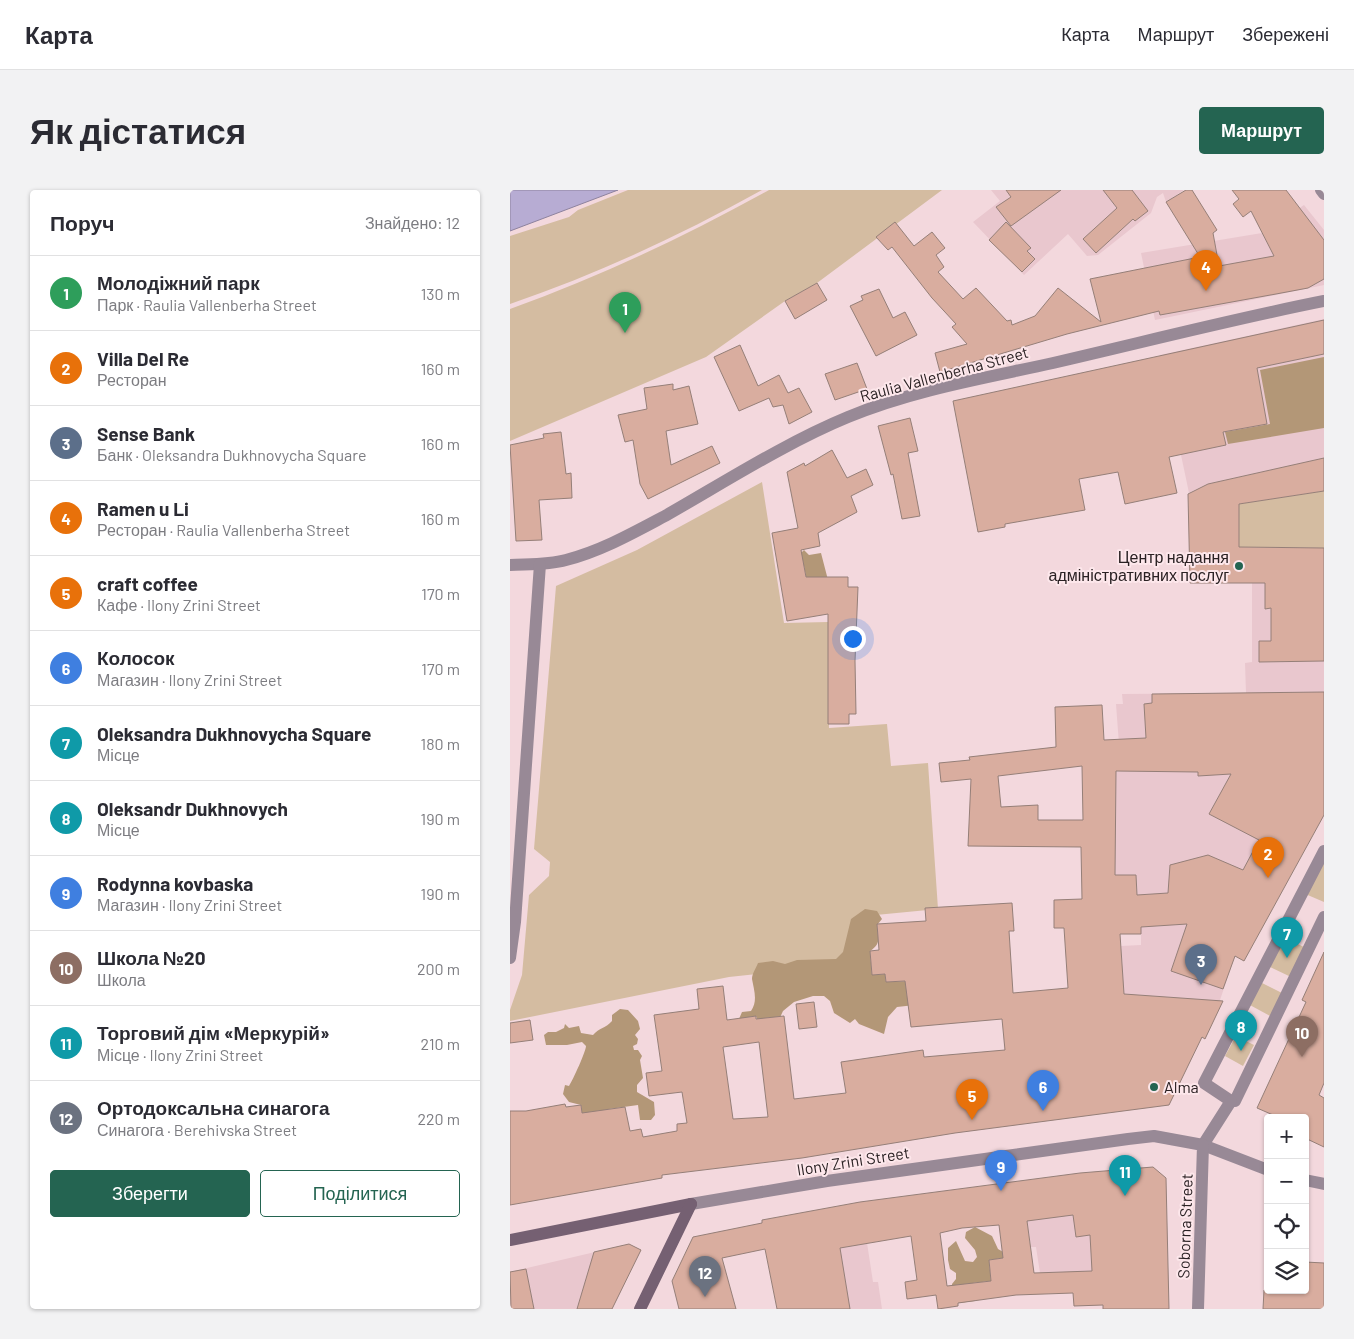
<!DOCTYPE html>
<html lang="uk">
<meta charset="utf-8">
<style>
:root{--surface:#fff;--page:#f2f2f3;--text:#2b2b33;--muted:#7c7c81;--line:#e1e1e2;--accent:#246451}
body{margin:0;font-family:Barlow,sans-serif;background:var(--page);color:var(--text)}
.controls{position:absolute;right:15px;bottom:15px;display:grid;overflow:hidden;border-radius:5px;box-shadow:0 1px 4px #0004}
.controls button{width:45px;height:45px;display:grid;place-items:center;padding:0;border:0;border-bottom:1px solid var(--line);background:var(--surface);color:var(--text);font:25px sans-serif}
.you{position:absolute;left:342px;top:448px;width:18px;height:18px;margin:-12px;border:4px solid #fff;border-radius:50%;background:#1a73e8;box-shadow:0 0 0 8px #1a73e833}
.badge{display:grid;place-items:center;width:32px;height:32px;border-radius:50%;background:var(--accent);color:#fff;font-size:16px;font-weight:700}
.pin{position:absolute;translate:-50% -41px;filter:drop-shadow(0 1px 2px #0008)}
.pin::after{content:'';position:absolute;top:26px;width:18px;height:15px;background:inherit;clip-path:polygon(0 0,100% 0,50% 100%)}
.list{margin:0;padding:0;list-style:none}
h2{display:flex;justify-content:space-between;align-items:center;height:65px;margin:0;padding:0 20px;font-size:21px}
h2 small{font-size:16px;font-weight:400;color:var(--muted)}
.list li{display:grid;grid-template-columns:32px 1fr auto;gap:15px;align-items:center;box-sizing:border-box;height:75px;padding:0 20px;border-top:1px solid var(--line)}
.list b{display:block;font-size:19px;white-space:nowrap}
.list p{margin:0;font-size:16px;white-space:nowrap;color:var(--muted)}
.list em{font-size:16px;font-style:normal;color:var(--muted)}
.actions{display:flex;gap:10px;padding:15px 20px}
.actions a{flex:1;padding:11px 0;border:1px solid var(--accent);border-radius:5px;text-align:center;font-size:18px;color:var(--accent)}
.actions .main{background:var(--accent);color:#fff}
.icon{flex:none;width:28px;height:28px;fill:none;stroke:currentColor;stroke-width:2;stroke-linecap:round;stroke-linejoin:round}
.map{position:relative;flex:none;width:814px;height:1119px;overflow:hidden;border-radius:5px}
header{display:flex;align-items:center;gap:30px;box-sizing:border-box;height:70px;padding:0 25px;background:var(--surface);border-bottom:1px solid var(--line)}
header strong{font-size:24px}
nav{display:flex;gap:28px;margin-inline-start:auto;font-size:18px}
.intro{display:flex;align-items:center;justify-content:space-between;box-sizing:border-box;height:120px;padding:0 30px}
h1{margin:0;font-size:35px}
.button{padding:12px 22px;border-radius:5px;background:var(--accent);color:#fff;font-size:18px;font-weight:700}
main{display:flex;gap:30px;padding:0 30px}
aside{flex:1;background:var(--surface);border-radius:5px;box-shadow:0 1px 4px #0004}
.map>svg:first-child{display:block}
.built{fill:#e9c7ce}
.green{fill:#d4bca1}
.forest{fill:#b39777}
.water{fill:#b7acd3;stroke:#8d829e}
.building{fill:#d9ad9f;stroke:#957f78;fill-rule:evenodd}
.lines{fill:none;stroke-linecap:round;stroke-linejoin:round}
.pedestrian{stroke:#988996;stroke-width:12}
.minor{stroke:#988996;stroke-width:12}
.tertiary{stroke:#988996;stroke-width:12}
.secondary{stroke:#756072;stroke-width:12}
.poi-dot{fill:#246451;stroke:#fde7eb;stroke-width:2}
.labels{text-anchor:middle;stroke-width:4;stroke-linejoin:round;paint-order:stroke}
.street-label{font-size:16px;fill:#2a2123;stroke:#fde7eb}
.poi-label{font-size:16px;fill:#2a2123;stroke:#fde7eb;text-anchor:end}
</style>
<header>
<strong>Карта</strong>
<nav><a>Карта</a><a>Маршрут</a><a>Збережені</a></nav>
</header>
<div class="intro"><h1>Як дістатися</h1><a class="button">Маршрут</a></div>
<main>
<aside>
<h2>Поруч<small>Знайдено: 12</small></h2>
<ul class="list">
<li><span class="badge" style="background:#2e9e5b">1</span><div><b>Молодіжний парк</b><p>Парк · Raulia Vallenberha Street</p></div><em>130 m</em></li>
<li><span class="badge" style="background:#e8710a">2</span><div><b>Villa Del Re</b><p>Ресторан</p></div><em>160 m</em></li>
<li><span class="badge" style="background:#5c6f8a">3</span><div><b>Sense Bank</b><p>Банк · Oleksandra Dukhnovycha Square</p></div><em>160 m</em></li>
<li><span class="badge" style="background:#e8710a">4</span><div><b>Ramen u Li</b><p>Ресторан · Raulia Vallenberha Street</p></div><em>160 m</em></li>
<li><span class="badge" style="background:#e8710a">5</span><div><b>craft coffee</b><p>Кафе · Ilony Zrini Street</p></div><em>170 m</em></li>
<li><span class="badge" style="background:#3f7fe0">6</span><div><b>Колосок</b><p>Магазин · Ilony Zrini Street</p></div><em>170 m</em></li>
<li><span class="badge" style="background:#0f9aa8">7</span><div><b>Oleksandra Dukhnovycha Square</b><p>Місце</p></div><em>180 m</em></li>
<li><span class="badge" style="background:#0f9aa8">8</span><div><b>Oleksandr Dukhnovych</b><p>Місце</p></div><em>190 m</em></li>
<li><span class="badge" style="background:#3f7fe0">9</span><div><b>Rodynna kovbaska</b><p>Магазин · Ilony Zrini Street</p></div><em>190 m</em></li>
<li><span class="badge" style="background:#8d6e63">10</span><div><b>Школа №20</b><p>Школа</p></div><em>200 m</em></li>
<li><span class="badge" style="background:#0f9aa8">11</span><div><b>Торговий дім «Меркурій»</b><p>Місце · Ilony Zrini Street</p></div><em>210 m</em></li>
<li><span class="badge" style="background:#6b7280">12</span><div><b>Ортодоксальна синагога</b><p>Синагога · Berehivska Street</p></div><em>220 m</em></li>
</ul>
<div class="actions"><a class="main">Зберегти</a><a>Поділитися</a></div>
</aside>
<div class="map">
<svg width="814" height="1119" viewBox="0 0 814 1119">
<rect width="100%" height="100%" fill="#f3d8dd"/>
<g class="built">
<polygon points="481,0 674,0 656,12 653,3 647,7 641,23 588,65 577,66 558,44 514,85 463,32 490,11"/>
<polygon points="794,15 814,40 814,95 645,130 631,63 752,43"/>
<polygon points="814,129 814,268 698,294 679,303 650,165"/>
<polygon points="814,382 814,624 725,766 710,810 712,811 695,849 692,847 659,915 445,943 440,911 460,864 494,860 493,837 613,783 611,756 631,755 631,719 627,712 626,685 605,685 604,582 611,581 606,514 613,514 612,504 736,503 735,473 742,472 742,393 765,393"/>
<polygon points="643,977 656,988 659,1119 593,1115 564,1116 563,1103 530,1083 526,1057 521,1057 517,1031 504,1033 499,992"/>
<polygon points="295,1022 357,1053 363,1092 368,1092 372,1119 314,1119"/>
<polygon points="119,1054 131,1060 102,1119 1,1119 0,1082"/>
</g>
<g class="green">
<path d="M118 0H252C171 45 88 84 0 114V46L59 27 68 20Z"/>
<path d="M259 0H432L307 93 275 111 196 167 0 251V119C91 86 174 47 259 0Z"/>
<polygon points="252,292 274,433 318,432 319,538 377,534 381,576 418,573 428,719 345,727 348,773 219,787 0,831 0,820 12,785 19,705 39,686 40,672 24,659 46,396 127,360"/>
<polygon points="814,301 814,358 729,357 729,314"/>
<polygon points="814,661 814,712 793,703"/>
<polygon points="773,747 796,758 781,787 758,776"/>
<polygon points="750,792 774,804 762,827 738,814"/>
<polygon points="726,846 744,855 733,876 715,866"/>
</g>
<g class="forest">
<polygon points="814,167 814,238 718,254 715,242 760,234 750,180"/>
<polygon points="294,360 299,365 311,363 318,390 297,391 294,376 288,377 286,368"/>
<path d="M355 719 367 721 372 729 367 735C368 746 372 754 360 761L362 785 375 784 376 792 400 791 405 815 387 817 378 827 374 844 349 834 345 829 340 833 324 823 320 811 314 806H303L284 812 273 821 267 834 253 844 246 826 229 829 232 822 241 821C248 811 244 800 242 789 242 784 246 778 248 773L263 771 275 774 287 770 326 769 333 762 341 729Z"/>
<path d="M110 819 118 820 128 831 130 839 125 845 128 849 127 854 123 856 124 860H128L132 866 130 870 133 888 127 895V902L144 912 145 925 141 930H130L128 915 99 919 73 930 71 915 59 912 53 904 55 895 59 896C63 890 76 861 76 856L72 852 57 855H36L34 845 38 842H46L54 838 55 834 59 838 69 836 71 843 83 845C89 838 96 838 102 831V825Z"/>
<polygon points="465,1037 482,1046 488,1059 502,1067 479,1070 481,1091 463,1093 465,1111 449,1113 442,1101 442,1094 446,1089 446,1083 440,1079 438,1070 438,1058 446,1051 455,1071 463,1072 467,1067 465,1060 455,1048 456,1042"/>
</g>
<polygon class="water" points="0,0 108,0 0,41"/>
<g class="building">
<polygon points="496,0 551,0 501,36 486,17 501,7"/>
<polygon points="593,0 622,0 638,21 625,31 623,29 586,63 573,49 607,18"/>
<polygon points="676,0 682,0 707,40 703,43 709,76 764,66 741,21 733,27 723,14 729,9 722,0 776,0 814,50 814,89 798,98 766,104 650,125 649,121 557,144 430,182 425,163 457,154 442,137 446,134 422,108 382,57 378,60 366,47 385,32 404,56 422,42 435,58 426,65 434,77 428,82 453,109 466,98 497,131 501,130 502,135 525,126 548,98 591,132 580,89 690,67 656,12"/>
<polygon points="496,32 521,58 517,61 525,69 512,82 479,50"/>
<polygon points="307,93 317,110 285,129 275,111"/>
<polygon points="369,99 383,128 395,122 407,145 366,166 340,116 353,110 351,106"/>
<polygon points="814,130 814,164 747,178 757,234 713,242 716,255 659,267 667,303 615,314 608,282 569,289 575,320 495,334 495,337 468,342 443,211"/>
<polygon points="230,155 248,196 269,185 278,203 289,198 302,222 279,234 273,215 263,217 259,208 229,221 204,167"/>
<polygon points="347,173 357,199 325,210 315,184"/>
<polygon points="163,194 163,200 179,196 188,234 156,241 161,275 202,256 210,273 138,309 130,294 123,250 115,252 108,225 137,219 134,198"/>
<polygon points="400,228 408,261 398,263 410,326 392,329 383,284 381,285 368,236"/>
<polygon points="51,242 56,284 61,283 62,308 29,310 32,350 6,351 0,255 34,248 33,244"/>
<polygon points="322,260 337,288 356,279 363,295 341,306 347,322 308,343 310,356 291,360 296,387 338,387 338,397 348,397 345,471 346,524 339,524 339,534 318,534 318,424 277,431 262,343 288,338 277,282 294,273 295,276"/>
<polygon points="814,268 814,301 729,314 729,357 814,358 814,471 749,472 749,451 761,451 761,418 755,419 755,393 680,393 678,304 698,294"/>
<path d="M814 502V625L734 771 725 766 713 799 661 781 677 734 631 737V744H610L614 804 713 811 695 849 692 847 659 915 445 943 292 968 152 985V988L0 1015V921H16L55 914 56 917 71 915 72 923 115 917 120 941 131 939 133 947 167 941V934L177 933 172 902 139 906 136 883 152 881 144 825 189 819 187 799 213 796 217 830 246 826V829L274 826 284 909 336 903 331 872 413 860 414 867 495 860 492 829 401 837 395 791 376 792 375 784 362 785 360 761 369 760 367 734 416 731 415 718 502 713 504 741H499L503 803 558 798 554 738H544V710L572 709 571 657 458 656 461 589 431 592 429 573 460 570 459 567 546 557 545 517 592 515 594 550 636 548 634 514 642 513V504ZM572 576 573 630H528V615L491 617 488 586ZM606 581 688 582V586L721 584 699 624 749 650 733 680 698 665 660 675 658 703 627 705 626 685H605ZM249 852 258 927 223 929 213 857Z"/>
<polygon points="814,762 814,893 809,905 814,908 814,957 795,948 795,928 770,928 747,918 796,812 792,810"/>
<polygon points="304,812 307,837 289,839 286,814"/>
<polygon points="20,830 23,850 0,853 0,833"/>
<path d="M643 977 656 988 659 1119H593V1115L564 1116 563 1103 506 1105 448 1113V1116L428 1119 426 1105 397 1109 395 1092 407 1090 401 1046 330 1058 340 1119H267L255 1059 212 1068 226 1119H169L162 1091 183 1047 252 1033V1030L350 1012 570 983ZM563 1025 566 1047 580 1045 582 1081 524 1083 517 1031ZM489 1035 493 1068 479 1070 481 1091 437 1096 430 1043 452 1038Z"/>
<polygon points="119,1054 131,1060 102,1119 67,1119 84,1062"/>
<polygon points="795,1072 814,1073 814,1119 753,1119 754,1100 795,1100"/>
<polygon points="16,1079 24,1119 1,1119 0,1082"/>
</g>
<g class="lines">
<g class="pedestrian">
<polyline points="814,661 694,893 721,911 725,911 814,727"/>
<polyline points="693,955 721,911"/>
</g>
<g class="minor">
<polyline points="693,955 758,980"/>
<polyline points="795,990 814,994"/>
</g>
<g class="tertiary">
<polyline points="811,0 814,4"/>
<path d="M0 375C18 374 38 375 56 370 91 361 123 343 155 326 213 293 277 252 338 227 403 200 475 188 543 173 634 152 723 129 814 111"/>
<polyline points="0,768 5,732 30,374"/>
<polyline points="181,1014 317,991 618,949 644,946 693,955 688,1119"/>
</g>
<g class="secondary">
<polyline points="0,1050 181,1014"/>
<polyline points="130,1119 181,1014"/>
</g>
</g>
<g class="poi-dot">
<circle cx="729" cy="376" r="5"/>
<circle cx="644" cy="897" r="5"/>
</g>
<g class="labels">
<g class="street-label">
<text transform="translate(434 184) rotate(-15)" y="6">Raulia Vallenberha Street</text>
<text transform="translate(343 971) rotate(-9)" y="6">Ilony Zrini Street</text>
<text transform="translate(675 1036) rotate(-88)" y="6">Soborna Street</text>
</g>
<g class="poi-label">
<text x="719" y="373">Центр надання<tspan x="719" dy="18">адміністративних послуг</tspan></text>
<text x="654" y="903" text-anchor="start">Alma</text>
</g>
</g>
</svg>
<div class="controls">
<button>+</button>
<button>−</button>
<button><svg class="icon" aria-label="locate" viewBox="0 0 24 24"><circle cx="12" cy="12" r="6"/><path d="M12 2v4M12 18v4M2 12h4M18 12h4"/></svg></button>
<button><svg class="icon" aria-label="layers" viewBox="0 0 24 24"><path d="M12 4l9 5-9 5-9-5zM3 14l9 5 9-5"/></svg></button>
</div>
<div class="you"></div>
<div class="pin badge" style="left:115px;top:143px;background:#2e9e5b">1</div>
<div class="pin badge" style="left:758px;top:688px;background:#e8710a">2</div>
<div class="pin badge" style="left:691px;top:795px;background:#5c6f8a">3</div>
<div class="pin badge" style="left:696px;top:101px;background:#e8710a">4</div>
<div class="pin badge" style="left:462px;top:930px;background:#e8710a">5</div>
<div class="pin badge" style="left:533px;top:921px;background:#3f7fe0">6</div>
<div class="pin badge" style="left:777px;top:768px;background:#0f9aa8">7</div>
<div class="pin badge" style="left:731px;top:861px;background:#0f9aa8">8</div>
<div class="pin badge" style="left:491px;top:1001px;background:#3f7fe0">9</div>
<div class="pin badge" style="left:792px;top:867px;background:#8d6e63">10</div>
<div class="pin badge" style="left:615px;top:1006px;background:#0f9aa8">11</div>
<div class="pin badge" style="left:195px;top:1107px;background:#6b7280">12</div>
</div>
</main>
